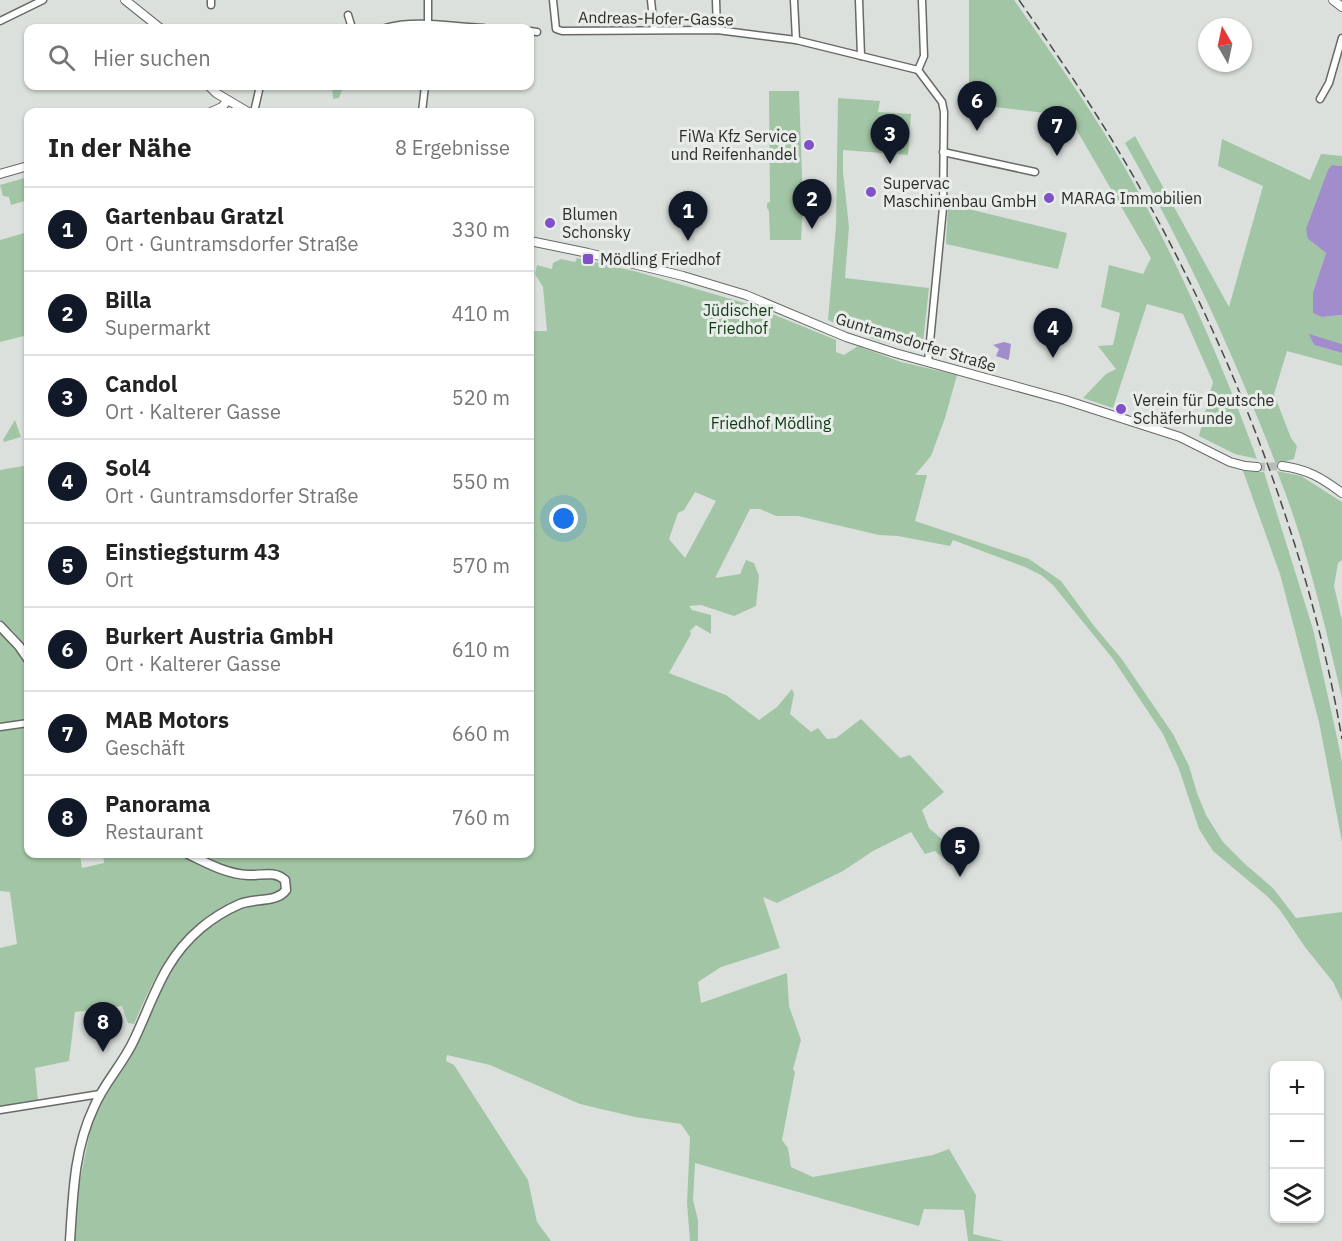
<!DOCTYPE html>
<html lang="de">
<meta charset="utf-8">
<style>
:root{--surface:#fff;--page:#f6f6f6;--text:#222;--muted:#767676;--line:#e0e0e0;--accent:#111827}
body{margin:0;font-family:"IBM Plex Sans",sans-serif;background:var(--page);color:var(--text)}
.controls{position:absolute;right:18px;bottom:18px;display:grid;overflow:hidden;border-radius:12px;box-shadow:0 2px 4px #0004}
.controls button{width:54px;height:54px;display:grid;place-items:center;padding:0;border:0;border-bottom:2px solid var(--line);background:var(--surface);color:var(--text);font:30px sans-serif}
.compass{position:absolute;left:1198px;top:18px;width:54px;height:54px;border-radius:50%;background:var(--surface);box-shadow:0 2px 4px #0004;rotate:351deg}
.you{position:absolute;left:564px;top:519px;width:21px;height:21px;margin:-15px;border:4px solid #fff;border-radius:50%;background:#1a73e8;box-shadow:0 0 0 9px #1a73e833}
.badge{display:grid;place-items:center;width:39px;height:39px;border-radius:50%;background:var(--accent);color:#fff;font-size:20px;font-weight:700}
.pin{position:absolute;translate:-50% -50px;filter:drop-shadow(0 2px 3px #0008)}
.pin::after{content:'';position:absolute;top:32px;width:21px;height:18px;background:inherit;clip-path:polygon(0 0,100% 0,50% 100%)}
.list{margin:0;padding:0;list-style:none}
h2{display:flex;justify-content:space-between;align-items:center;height:78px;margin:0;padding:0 24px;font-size:26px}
h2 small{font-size:20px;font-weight:400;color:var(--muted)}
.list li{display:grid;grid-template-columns:39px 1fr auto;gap:18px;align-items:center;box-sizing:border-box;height:84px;padding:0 24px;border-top:2px solid var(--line)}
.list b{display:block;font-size:22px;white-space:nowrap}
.list p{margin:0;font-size:20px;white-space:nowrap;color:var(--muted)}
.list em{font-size:20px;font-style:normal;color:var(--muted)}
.icon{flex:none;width:33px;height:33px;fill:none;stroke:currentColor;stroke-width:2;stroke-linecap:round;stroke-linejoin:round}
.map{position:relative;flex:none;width:1342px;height:1241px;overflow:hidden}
.search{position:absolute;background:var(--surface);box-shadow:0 2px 4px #0004;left:24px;top:24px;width:510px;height:66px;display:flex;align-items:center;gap:15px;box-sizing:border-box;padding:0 21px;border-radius:12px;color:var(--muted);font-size:22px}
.panel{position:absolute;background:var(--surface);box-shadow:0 2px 4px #0004;left:24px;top:108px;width:510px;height:750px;border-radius:12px}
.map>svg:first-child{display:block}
.green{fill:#a2c6a5;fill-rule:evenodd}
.water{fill:#a18ccc}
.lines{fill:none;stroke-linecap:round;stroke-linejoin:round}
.tertiary-tunnel{stroke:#b8bcb9;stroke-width:8;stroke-dasharray:8 4;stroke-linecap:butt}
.minor-casing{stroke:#676b67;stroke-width:9}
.tertiary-casing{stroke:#676b67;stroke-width:10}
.secondary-casing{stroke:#676b67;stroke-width:11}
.minor{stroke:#fff;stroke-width:6}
.tertiary{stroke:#fff;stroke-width:8}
.secondary{stroke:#fff;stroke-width:8}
.rail{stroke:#464947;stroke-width:1.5;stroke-dasharray:9 4.5;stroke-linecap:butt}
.poi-dot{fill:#8151ca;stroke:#e9ede9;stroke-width:2}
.labels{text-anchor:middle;stroke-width:6;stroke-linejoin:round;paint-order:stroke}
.street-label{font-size:16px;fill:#2c2e2c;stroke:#e9ede9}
.poi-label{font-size:16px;fill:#2c2e2c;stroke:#e9ede9;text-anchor:start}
.park-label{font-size:16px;fill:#0f3a17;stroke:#e9ede9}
</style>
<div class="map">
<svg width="1342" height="1241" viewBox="0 0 1342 1241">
<rect width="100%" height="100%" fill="#dbe0dc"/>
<g class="green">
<path d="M969 0H1014C1056 60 1099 120 1134 184 1182 270 1223 366 1257 459L1235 454 1199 436 1213 382 1183 314 1147 304 1113 408 1083 398 1106 374 1116 369 1098 346 1113 345 1120 313 1101 307 1109 265 1143 274 1151 258 1072 122 1046 113 969 104Z"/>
<polygon points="332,86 354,86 354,89 342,90 339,98 333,99"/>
<polygon points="769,91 799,91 803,204 801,240 770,240 769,211 767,208 767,203 770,202"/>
<polygon points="838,98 880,101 878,112 911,114 908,155 843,150 843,172 849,227 845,278 929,288 922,351 876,340 828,320 836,226"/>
<path d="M1135 136 1229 307 1263 186 1218 166 1222 139 1310 180 1321 154 1342 156V166L1332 165 1308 239 1326 253 1313 292 1322 317 1342 315V344L1310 335 1314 345 1342 353V366L1287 351 1274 394 1291 438 1297 446 1294 459 1276 464C1233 353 1184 246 1125 143Z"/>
<polygon points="28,177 28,200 11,205 9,197 3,196 0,185"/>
<polygon points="948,204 1067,233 1058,269 946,244"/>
<polygon points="28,232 28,335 0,342 0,240"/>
<path d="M577 258 634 271 748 304 836 340V352L844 355 858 346 901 362 957 375 945 418 931 456 915 475H927L915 521 1029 559 1061 581 1094 626 1121 658 1173 734 1189 766 1197 793 1206 815 1223 842 1245 864 1273 888 1296 918 1342 912V1001L1333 982 1305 947 1280 910 1268 897 1213 851 1199 829 1179 769 1163 734 1113 659 1053 585 1041 575 1025 567 953 540 950 546 898 536 879 535 798 516H776L760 509H750L715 578 740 574 746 560 754 563 759 576 756 606 734 616 701 605 689 606 692 610 711 615V634L696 625 690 631 691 634 669 673 726 695 759 720 777 707 792 689 794 694 790 714 811 732 818 728 827 739 836 738 861 719 900 758 910 755 944 792 922 810 929 828 944 841 959 862 953 866 935 851 925 854 911 832 873 851 843 871 777 903 763 897 780 948 721 967 698 982 701 1003 787 973 789 1006 801 1040 793 1069 795 1072 782 1140 788 1148 791 1167 813 1177 933 1155 949 1149 976 1195 973 1234 1003 1241H968L964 1210 924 1209 919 1226 695 1163 693 1200 698 1220V1241H690L687 1203 690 1137 681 1124 635 1117 580 1104 490 1065 447 1055 446 1061 454 1065 528 1180 537 1222 551 1241H74L77 1195 94 1112 172 964C193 939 218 914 250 904 264 900 278 904 289 893 291 884 290 876 282 872 272 868 259 873 248 872 228 870 212 862 194 854H530V331H547L543 287 535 274 537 265 552 269 553 263 561 259 575 262ZM695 492 716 501 685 558 669 539 678 513 684 510Z"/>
<polygon points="15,420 21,437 4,442 3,440"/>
<polygon points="28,465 28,650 13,631 0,620 0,470"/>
<polygon points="1243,471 1264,472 1313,629 1336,733 1342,762 1342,842 1319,722 1280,574"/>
<path d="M1277 471 1301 476 1342 502V560L1338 563 1334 586 1342 620V698C1324 621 1306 544 1277 471Z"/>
<path d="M0 630 20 652 28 667V854H80L82 868 104 863 103 854H181L194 861 269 877 281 883V888C272 899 248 898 234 904 177 927 157 971 134 1024L128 1023 122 1006 75 1012 69 1061 35 1068 38 1101 0 1106V948L17 944 10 892 0 891Z"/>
</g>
<g class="water">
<polygon points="1332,165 1342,166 1342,315 1322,317 1313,313 1313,292 1326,253 1308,239 1306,229 1328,170"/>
<polygon points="1309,334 1342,344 1342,353 1314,345"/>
<polygon points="1004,342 1011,344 1009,359 1008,360 996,356 999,349 993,345"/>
</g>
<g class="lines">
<polyline class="tertiary-tunnel" points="1257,467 1282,466"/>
<g class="minor-casing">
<g id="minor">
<polyline points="553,0 556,29 562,31 717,30 796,40 918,70 942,102 944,112 943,208 928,362"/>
<polyline points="651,0 654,29"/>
<polyline points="716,0 717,30"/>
<polyline points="794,0 796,40"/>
<polyline points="859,0 861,56"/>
<polyline points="211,5 211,0"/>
<polyline points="348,15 352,28"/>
<polyline points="0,21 43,0"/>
<polyline points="428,26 428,0"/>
<path d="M385 28C416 19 453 27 484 28"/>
<polyline points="530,31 537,32"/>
<polyline points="918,70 924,56 922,0"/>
<polyline points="1320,99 1329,83 1342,38"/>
<polyline points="254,112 260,86"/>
<polyline points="422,112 425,86"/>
<polyline points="943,152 1035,172"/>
<polyline points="0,727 28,723"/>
<polyline points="0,1110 100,1094"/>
</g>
</g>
<g class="tertiary-casing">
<g id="tertiary">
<polyline points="125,0 160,28"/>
<polyline points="1333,0 1342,7"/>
<polyline points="209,86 216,93 248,112"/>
<polyline points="211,112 222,107 227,101"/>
<polyline points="0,174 28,166"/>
<polyline points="530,241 588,253 683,276 746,295 846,337 895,353 1065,400 1180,437 1230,462 1245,466 1257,467"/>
<path d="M1282 466C1307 469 1322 478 1342 493"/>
</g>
</g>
<g class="secondary-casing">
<g id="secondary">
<polyline points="0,626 19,646 28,659"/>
<path d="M70 1241C73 1195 74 1149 94 1107 104 1083 123 1064 134 1040 154 998 163 960 201 928 213 918 226 910 240 904 254 898 277 903 286 890L285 880C274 870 261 876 248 875 226 874 207 863 188 854"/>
</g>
</g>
<use href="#minor" class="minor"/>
<use href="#tertiary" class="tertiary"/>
<use href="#secondary" class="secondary"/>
<path class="rail" d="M1019 0C1051 46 1083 92 1112 140 1220 318 1307 534 1342 739"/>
</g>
<g class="poi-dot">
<circle cx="809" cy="145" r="6"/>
<circle cx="871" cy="192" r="6"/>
<circle cx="1049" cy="198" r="6"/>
<circle cx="550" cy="223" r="6"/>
<rect x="582" y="253" width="12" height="12" rx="3"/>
<circle cx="1121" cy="409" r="6"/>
</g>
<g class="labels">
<g class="street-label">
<text transform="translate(656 18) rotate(1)" y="6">Andreas-Hofer-Gasse</text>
<text transform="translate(916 342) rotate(17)" y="6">Guntramsdorfer Straße</text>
</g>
<g class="poi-label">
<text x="797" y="142" text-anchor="end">FiWa Kfz Service<tspan x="797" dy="18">und Reifenhandel</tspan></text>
<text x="883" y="189">Supervac<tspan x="883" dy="18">Maschinenbau GmbH</tspan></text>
<text x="1061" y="204">MARAG Immobilien</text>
<text x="562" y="220">Blumen<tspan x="562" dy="18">Schonsky</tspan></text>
<text x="600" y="265">Mödling Friedhof</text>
<text x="1133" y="406">Verein für Deutsche<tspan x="1133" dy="18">Schäferhunde</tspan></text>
</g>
<g class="park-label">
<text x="738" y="316">Jüdischer<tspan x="738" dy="18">Friedhof</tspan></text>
<text x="771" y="429">Friedhof Mödling</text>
</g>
</g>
</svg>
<div class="controls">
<button>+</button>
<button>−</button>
<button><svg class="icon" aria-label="layers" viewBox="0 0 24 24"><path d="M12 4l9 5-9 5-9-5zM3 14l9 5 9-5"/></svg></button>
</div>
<svg class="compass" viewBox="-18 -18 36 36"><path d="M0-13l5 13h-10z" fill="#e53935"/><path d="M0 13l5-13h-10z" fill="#767676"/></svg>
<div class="you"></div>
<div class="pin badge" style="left:688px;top:241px">1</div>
<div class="pin badge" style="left:812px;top:229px">2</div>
<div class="pin badge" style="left:890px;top:164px">3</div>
<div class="pin badge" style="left:1053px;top:358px">4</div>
<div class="pin badge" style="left:960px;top:877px">5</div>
<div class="pin badge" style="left:977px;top:131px">6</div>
<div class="pin badge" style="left:1057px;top:156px">7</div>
<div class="pin badge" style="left:103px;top:1052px">8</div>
<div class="search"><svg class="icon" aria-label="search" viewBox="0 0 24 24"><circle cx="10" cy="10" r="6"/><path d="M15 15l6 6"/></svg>Hier suchen</div>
<section class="panel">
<h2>In der Nähe<small>8 Ergebnisse</small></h2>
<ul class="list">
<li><span class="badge">1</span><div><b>Gartenbau Gratzl</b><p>Ort · Guntramsdorfer Straße</p></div><em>330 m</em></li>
<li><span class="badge">2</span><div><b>Billa</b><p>Supermarkt</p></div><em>410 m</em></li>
<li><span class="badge">3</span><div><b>Candol</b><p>Ort · Kalterer Gasse</p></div><em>520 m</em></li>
<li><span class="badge">4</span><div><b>Sol4</b><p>Ort · Guntramsdorfer Straße</p></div><em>550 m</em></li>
<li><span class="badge">5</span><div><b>Einstiegsturm 43</b><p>Ort</p></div><em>570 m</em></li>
<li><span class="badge">6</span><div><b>Burkert Austria GmbH</b><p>Ort · Kalterer Gasse</p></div><em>610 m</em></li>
<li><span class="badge">7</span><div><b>MAB Motors</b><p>Geschäft</p></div><em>660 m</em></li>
<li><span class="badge">8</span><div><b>Panorama</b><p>Restaurant</p></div><em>760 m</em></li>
</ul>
</section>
</div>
